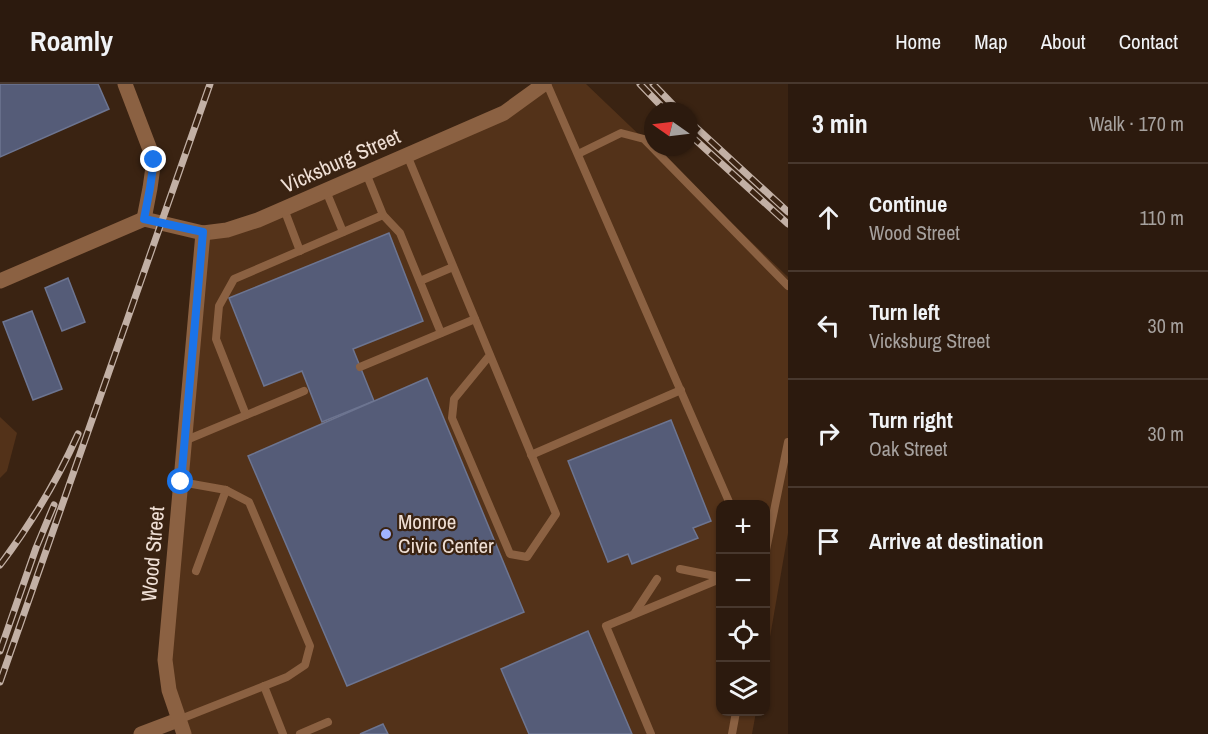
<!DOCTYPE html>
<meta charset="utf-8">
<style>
:root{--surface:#2c1a0e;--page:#342317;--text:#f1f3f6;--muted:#a6a19e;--line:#48382e}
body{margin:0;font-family:"Archivo Narrow",sans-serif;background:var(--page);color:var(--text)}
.controls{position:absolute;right:18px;bottom:18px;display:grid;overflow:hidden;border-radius:12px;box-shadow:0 2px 4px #0004}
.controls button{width:54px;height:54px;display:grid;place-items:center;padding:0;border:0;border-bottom:2px solid var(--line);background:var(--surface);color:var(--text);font:30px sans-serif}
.compass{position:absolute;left:644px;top:18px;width:54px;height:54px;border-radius:50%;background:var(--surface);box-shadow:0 2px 4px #0004;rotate:284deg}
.stop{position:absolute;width:18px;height:18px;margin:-14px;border:4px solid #1a73e8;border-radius:50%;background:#fff}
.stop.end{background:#1a73e8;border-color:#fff;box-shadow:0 2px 6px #0008}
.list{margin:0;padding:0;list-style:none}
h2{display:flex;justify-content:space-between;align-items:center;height:78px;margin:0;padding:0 24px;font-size:26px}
h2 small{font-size:20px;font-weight:400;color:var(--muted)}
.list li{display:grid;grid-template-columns:39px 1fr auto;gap:18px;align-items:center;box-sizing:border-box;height:108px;padding:0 24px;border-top:2px solid var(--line)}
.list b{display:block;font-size:22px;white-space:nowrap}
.list p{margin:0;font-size:20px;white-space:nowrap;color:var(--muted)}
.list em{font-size:20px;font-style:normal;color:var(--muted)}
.icon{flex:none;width:33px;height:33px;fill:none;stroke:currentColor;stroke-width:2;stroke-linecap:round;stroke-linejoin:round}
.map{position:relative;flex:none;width:788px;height:650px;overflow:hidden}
header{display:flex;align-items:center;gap:36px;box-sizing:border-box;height:84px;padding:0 30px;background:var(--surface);border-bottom:2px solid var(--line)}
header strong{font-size:28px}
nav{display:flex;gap:33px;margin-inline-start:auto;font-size:21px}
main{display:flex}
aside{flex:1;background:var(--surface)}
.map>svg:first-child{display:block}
.green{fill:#533219}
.building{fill:#555c78;stroke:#6d7591;stroke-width:1.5}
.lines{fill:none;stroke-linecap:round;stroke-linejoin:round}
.service{stroke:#8b6142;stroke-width:8}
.minor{stroke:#8b6142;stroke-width:15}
.rail-casing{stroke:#c2b0a5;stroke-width:7}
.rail{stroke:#3a2312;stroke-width:4.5;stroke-dasharray:14;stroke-linecap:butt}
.route{stroke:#1a73e8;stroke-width:8}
.poi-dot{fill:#a1b3fd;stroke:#3a2312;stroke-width:2}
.labels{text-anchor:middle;stroke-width:4.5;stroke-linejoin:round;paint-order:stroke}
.street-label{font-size:21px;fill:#efdfd5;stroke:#3a2312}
.poi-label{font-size:21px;fill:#efdfd5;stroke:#3a2312;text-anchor:start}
</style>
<header>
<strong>Roamly</strong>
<nav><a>Home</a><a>Map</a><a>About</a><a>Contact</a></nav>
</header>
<main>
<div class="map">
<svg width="788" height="650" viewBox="0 0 788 650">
<rect width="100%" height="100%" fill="#3a2312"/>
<g class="green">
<polygon points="544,0 586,0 788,193 788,449 766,576 766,420 720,420 720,628 756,628 752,650 184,650 169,606 203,149 227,146 504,29"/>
<polygon points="0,333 17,349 7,387 0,394"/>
</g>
<g class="building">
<polygon points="0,0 98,0 109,25 0,73"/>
<polygon points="389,149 423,237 353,265 374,317 322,338 302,287 264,302 229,214"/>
<polygon points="68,194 85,238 62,247 45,204"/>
<polygon points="32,227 62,305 33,316 3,238"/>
<polygon points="427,294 524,528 347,602 248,372"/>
<polygon points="671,336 711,437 693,444 698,454 632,480 628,470 608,478 568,377"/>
<polygon points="588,547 632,650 529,650 501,585"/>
<polygon points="383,640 388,650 360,650"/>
</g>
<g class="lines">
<g class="service">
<polyline points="547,0 730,420"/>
<polyline points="578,70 621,49 644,55 788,202"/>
<polyline points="407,71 556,430 527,473 510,470 452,334 454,315 490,271"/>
<polyline points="326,107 343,148"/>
<polyline points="284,125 300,167"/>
<polyline points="383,131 400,149 441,249"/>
<polyline points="420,197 453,183"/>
<polyline points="360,283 475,235"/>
<polyline points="246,331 216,255 219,222 234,195 383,131 366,89"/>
<polyline points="184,357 304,307"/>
<polyline points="531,371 681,306"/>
<polyline points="766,466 788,358"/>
<polyline points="680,485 720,493"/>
<polyline points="196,487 226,406"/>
<polyline points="634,530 657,495"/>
<polyline points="264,602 283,650"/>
<polyline points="178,636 287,593 305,581 310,562 249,418 226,406 181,398"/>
<polyline points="300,650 328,638"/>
<polyline points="651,650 606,542 720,495"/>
<polyline points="732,650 736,628"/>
</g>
<g class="minor">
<polyline points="125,0 154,76 150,104 144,135"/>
<polyline points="144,135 203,149 227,146 258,136 504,29 544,0"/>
<polyline points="0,197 144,135"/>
<polyline points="141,650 178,636"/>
<polyline points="184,650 169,606 165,576 203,149"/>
</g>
<g class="rail-casing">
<g id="rail">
<polyline points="640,0 666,27"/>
<polyline points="653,0 679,27"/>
<polyline points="689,37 788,128"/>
<polyline points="689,50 788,140"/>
<path d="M0 481C31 440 57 397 78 350"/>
<polyline points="0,567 36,464 54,421"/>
<polyline points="0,598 210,0"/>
</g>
</g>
<use href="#rail" class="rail"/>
</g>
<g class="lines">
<polyline class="route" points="154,76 150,104 144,135 203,148 181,398"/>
</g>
<circle class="poi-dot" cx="386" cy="450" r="6"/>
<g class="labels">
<g class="street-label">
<text transform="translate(341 77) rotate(-24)" y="7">Vicksburg Street</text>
<text transform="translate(153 470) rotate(-85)" y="7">Wood Street</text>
</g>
<g class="poi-label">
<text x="398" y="445">Monroe<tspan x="398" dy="24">Civic Center</tspan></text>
</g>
</g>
</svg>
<div class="controls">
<button>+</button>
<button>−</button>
<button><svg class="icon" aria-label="locate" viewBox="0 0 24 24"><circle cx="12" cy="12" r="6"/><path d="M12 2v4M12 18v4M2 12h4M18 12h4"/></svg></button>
<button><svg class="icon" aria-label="layers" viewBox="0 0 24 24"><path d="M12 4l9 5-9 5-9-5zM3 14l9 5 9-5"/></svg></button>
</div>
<svg class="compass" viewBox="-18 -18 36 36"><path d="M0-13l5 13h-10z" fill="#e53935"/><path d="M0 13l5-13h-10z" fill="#a6a19e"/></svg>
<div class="stop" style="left:181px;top:398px"></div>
<div class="stop end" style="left:154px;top:76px"></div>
</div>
<aside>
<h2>3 min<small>Walk · 170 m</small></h2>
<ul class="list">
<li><svg class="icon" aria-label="ahead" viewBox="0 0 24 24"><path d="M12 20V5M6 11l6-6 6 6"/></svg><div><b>Continue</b><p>Wood Street</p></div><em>110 m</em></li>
<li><svg class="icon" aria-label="left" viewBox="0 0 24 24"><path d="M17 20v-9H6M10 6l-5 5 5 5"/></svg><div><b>Turn left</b><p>Vicksburg Street</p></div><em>30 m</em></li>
<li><svg class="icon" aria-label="right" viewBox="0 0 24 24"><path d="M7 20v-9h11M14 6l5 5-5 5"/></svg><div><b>Turn right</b><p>Oak Street</p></div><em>30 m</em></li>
<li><svg class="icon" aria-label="arrive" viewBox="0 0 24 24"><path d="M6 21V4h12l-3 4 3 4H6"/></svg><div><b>Arrive at destination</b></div></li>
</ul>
</aside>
</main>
